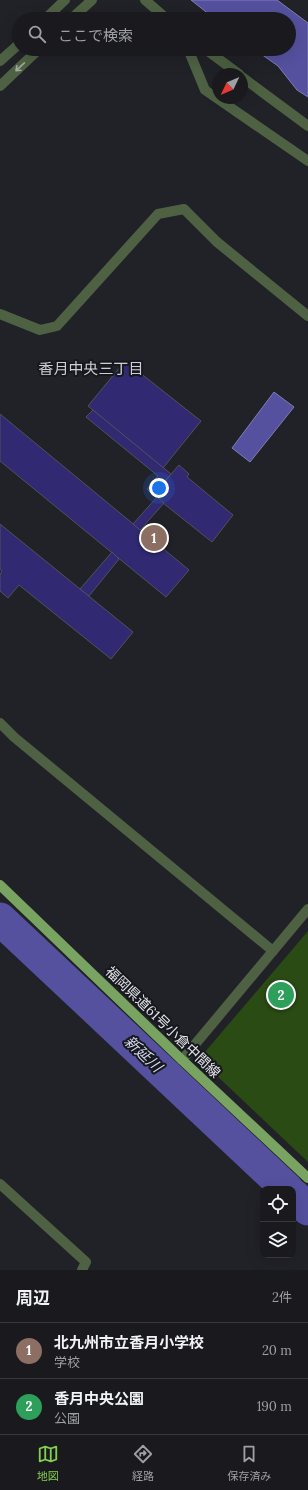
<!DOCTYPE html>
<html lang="ja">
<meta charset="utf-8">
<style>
:root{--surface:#19191e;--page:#222227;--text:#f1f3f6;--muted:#9fa0a4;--line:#37383c;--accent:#83d04f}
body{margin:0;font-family:Lora,"Noto Sans JP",serif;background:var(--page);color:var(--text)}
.controls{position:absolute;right:12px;bottom:12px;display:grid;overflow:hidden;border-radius:8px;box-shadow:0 4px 16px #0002}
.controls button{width:36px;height:36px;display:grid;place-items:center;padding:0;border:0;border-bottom:1px solid var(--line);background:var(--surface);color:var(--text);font:20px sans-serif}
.compass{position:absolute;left:212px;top:68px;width:36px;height:36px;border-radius:50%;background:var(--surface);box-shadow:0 4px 16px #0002;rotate:226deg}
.you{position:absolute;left:159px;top:488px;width:14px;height:14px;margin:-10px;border:3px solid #fff;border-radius:50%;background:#1a73e8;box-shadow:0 0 0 6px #1a73e833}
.badge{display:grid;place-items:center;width:26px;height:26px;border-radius:50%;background:var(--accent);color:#fff;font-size:13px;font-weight:700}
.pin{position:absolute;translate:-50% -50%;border:2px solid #fff;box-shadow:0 1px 4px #0006}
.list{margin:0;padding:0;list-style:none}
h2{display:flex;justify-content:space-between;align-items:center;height:52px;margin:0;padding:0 16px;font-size:17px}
h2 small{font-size:13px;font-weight:400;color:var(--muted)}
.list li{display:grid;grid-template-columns:26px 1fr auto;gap:12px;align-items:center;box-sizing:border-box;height:56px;padding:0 16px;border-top:1px solid var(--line)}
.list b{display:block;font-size:15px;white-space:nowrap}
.list p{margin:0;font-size:13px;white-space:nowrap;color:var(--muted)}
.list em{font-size:13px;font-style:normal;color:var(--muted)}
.icon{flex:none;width:22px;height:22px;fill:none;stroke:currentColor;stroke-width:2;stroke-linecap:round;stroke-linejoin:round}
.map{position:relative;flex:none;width:308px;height:1270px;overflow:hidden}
.search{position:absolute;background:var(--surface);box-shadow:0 4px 16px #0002;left:12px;right:12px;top:12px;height:44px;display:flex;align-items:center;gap:10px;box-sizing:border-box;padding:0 14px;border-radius:22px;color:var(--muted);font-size:15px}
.sheet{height:164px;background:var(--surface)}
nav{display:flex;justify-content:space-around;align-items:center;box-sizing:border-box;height:56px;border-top:1px solid var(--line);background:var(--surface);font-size:11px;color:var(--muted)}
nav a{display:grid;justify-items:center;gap:2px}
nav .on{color:var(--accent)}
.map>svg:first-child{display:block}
.green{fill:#2a4b14}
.water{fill:#55519f;stroke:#807db6}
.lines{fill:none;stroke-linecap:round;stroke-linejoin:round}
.river{stroke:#55519f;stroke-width:33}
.building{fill:#312972;stroke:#515159}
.minor{stroke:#4e6243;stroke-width:10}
.major{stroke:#79a361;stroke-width:10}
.oneway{stroke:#a1aa9f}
.labels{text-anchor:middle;stroke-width:4;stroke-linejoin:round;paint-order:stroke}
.street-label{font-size:14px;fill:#e5e5ea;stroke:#17181e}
.neighbourhood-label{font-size:15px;fill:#ceced8;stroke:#17181e}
.water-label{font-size:15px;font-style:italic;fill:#d4d6ec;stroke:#17181e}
</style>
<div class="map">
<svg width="308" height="1270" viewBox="0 0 308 1270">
<rect width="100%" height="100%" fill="#212128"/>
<polygon class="green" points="308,931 308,1162 199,1059"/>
<g class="water">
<polygon points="191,0 277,0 308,23 308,97 297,90 278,66 254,49 289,49 289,19 215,19"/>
<polygon points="274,392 294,407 250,462 232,448"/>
</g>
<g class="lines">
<g class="river">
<polyline points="0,919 287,1189"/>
<polyline points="293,1195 308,1209"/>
</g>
</g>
<g class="building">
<polygon points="125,361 201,421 163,468 88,406"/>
<polygon points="93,410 171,474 153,495 147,489 158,476 86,417"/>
<polygon points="0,414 189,570 166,597 0,461"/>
<polygon points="179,465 189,474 187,477 233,515 212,542 153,495"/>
<polygon points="157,497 164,503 140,530 133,524"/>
<polygon points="0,524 133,632 111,659 19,585 8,598 0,591 0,575 2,571 0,569"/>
<polygon points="112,552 119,559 89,596 80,589"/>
</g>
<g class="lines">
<g class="minor">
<polyline points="145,0 167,19"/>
<polyline points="45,19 65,0"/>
<polyline points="71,19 92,0"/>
<polyline points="188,49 205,90 308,161"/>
<polyline points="205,49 239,74"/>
<polyline points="0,61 19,44"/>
<polyline points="242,77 308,126"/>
<polyline points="0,86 39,49"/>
<polyline points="0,314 40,330 57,326 158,214 184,209 217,242 308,316"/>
<polyline points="0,723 14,737 273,951"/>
<polyline points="182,1060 308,909"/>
<polyline points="0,1184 86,1262 82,1270"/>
</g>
<polyline class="major" points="0,885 182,1060 308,1178"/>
</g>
<defs><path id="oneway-shaft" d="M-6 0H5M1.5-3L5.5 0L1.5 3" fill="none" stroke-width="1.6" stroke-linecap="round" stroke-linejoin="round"/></defs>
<use class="oneway" href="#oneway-shaft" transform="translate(20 67) rotate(137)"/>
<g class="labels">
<g class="street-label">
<text transform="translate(163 1022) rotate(44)" y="5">福岡県道61号小倉中間線</text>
</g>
<g class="neighbourhood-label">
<text x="91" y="374">香月中央三丁目</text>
</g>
<g class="water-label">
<text transform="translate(143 1054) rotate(43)" y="5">新延川</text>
</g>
</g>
</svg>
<div class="controls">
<button><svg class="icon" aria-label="locate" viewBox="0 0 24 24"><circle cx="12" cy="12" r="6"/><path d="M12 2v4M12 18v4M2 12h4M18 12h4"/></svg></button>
<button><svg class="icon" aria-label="layers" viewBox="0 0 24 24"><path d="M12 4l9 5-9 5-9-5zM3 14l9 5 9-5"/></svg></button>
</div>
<svg class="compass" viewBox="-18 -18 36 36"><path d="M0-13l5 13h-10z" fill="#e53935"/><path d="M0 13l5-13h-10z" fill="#9fa0a4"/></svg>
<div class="you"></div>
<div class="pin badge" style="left:154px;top:538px;background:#8d6e63">1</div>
<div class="pin badge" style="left:281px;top:995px;background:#2e9e5b">2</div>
<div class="search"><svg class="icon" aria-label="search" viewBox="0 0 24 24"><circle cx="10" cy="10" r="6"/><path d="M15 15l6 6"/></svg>ここで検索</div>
</div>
<section class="sheet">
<h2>周辺<small>2件</small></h2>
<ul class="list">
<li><span class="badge" style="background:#8d6e63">1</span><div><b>北九州市立香月小学校</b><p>学校</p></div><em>20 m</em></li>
<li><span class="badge" style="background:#2e9e5b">2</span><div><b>香月中央公園</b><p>公園</p></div><em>190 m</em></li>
</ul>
</section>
<nav>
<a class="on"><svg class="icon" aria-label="map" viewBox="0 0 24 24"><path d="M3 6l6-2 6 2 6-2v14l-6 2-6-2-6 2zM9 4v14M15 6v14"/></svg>地図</a>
<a><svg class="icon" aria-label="directions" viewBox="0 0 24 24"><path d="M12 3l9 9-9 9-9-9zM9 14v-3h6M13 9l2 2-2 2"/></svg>経路</a>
<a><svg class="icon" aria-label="saved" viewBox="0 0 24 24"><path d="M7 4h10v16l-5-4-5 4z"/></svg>保存済み</a>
</nav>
